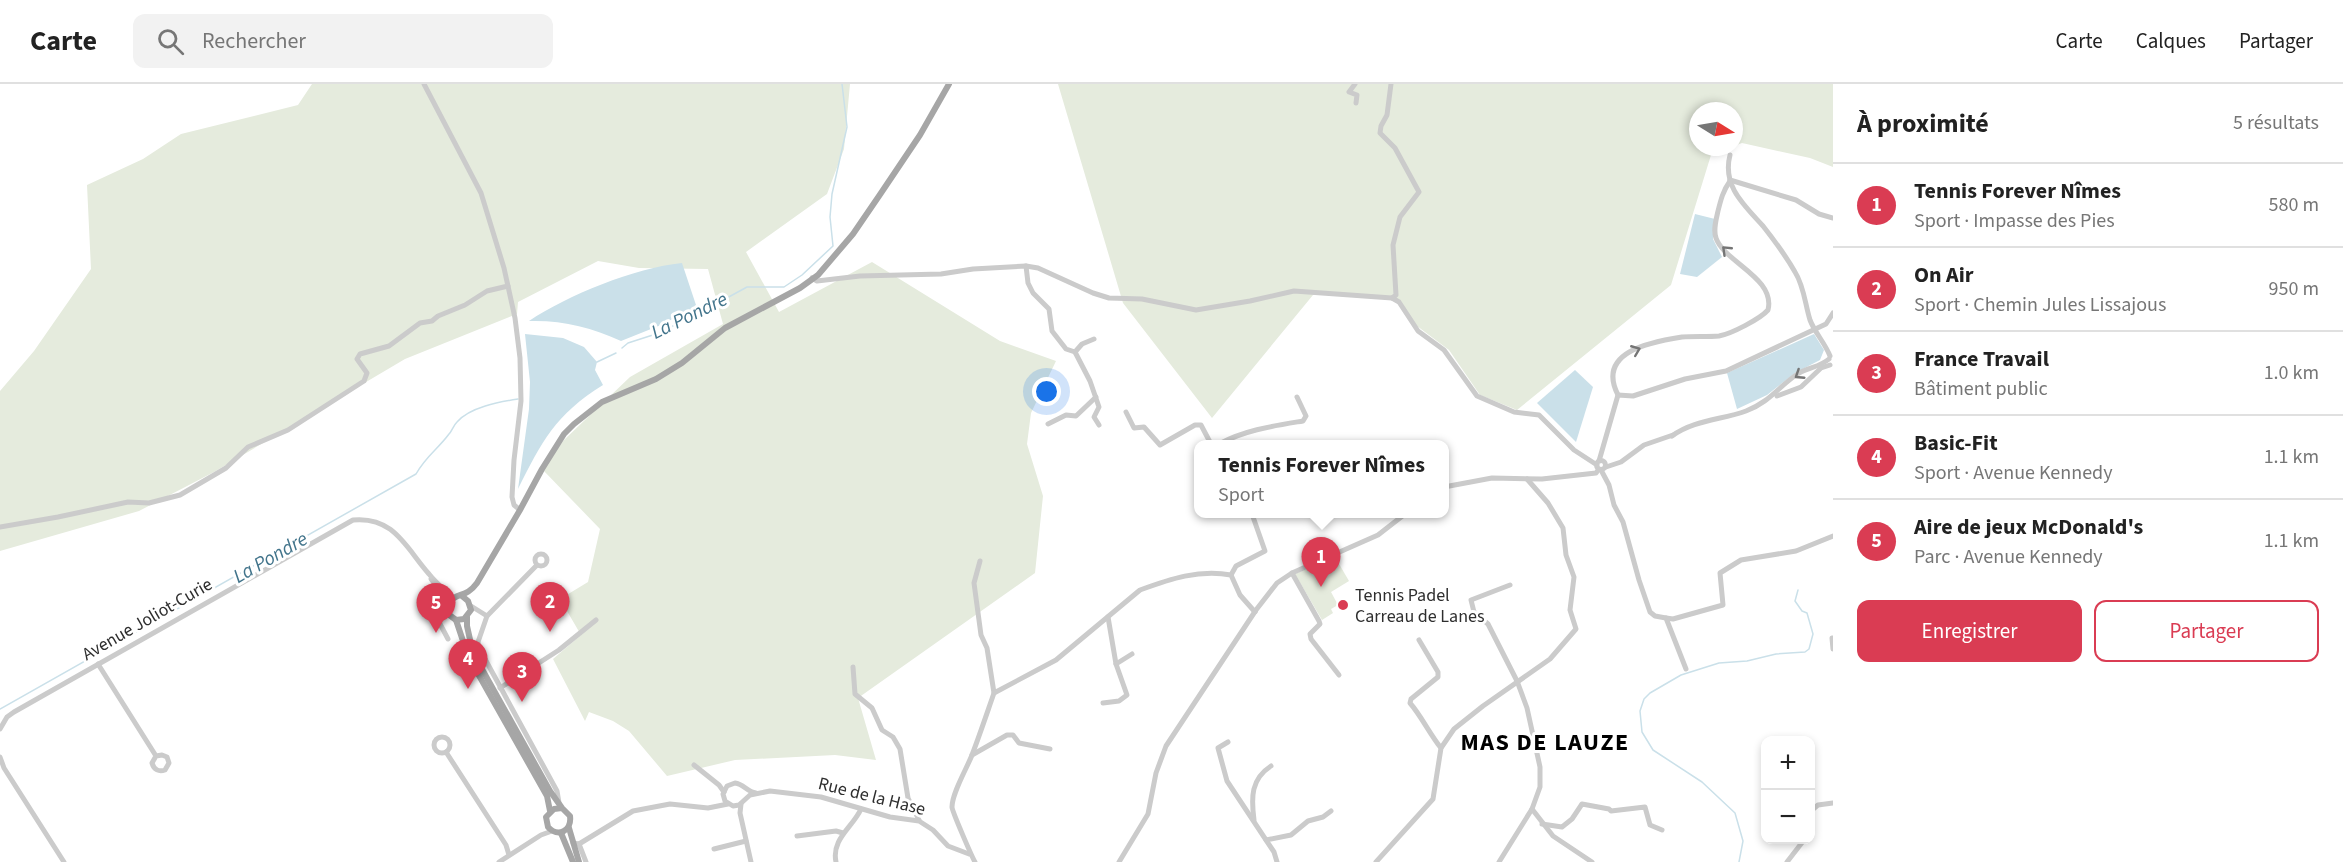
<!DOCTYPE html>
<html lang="fr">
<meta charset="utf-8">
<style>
:root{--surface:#fff;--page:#f2f2f2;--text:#222;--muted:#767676;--line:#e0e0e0;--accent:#da3c53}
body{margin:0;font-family:"Source Sans 3",sans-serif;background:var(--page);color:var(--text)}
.controls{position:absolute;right:18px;bottom:18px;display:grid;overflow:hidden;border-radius:12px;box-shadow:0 3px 9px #0003}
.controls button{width:54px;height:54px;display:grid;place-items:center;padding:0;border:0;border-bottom:2px solid var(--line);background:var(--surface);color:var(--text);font:30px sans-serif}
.compass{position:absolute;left:1689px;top:18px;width:54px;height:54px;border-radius:50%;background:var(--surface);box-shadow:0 3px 9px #0003;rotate:101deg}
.you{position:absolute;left:1047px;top:308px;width:21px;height:21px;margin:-15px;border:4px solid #fff;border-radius:50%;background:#1a73e8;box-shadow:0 0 0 9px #1a73e833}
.badge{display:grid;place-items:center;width:39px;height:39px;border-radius:50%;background:var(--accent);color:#fff;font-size:20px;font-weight:700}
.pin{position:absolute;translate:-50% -50px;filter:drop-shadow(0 2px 3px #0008)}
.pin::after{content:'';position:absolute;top:32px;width:21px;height:18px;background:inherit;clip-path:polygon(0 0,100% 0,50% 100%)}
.popup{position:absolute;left:1194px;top:356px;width:255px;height:78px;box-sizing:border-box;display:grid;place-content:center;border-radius:12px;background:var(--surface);filter:drop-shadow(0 2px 4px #0005);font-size:20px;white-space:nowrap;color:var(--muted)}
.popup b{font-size:22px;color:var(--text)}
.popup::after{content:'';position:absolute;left:50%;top:100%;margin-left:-12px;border:12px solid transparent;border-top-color:var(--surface)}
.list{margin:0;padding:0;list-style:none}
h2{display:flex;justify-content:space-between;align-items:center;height:78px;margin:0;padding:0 24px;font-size:26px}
h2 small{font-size:20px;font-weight:400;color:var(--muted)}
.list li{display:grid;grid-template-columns:39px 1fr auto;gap:18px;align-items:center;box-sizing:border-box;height:84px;padding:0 24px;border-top:2px solid var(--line)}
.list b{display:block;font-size:22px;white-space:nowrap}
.list p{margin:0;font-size:20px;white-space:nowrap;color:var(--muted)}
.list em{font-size:20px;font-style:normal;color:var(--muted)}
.actions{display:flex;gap:12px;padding:18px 24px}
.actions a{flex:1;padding:14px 0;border:2px solid var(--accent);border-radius:12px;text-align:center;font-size:21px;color:var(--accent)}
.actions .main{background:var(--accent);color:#fff}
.icon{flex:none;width:33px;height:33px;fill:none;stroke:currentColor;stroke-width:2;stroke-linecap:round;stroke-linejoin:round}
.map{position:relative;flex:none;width:1833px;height:778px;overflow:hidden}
header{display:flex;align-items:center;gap:36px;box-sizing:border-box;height:84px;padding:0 30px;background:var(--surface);border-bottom:2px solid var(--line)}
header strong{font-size:28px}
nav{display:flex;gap:33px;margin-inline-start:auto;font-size:21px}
.search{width:420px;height:54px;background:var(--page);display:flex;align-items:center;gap:15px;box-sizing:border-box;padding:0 21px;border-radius:12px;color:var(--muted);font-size:22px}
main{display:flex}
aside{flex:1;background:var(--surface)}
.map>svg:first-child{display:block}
.green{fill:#e5ebdd}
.water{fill:#cae0e9}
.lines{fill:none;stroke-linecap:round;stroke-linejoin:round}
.stream{stroke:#cae0e9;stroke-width:1.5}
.minor{stroke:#cbcbcb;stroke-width:5}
.major{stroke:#a6a6a6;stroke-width:6}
.oneway{stroke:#757575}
.poi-dot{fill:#da3c53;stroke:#fff;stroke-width:2}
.labels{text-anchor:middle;stroke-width:6;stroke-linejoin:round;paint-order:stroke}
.poi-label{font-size:18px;fill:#2e2e2e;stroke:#fff;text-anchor:start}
.street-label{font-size:18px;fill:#2e2e2e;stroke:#fff}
.water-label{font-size:20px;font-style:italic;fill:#42748b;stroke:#fff}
.district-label{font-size:24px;font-weight:bold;letter-spacing:1.5px;fill:#000;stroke:#fff}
</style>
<header>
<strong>Carte</strong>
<div class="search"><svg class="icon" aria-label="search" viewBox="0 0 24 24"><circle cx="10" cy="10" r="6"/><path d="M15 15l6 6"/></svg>Rechercher</div>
<nav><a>Carte</a><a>Calques</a><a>Partager</a></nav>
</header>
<main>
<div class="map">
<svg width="1833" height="778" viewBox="0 0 1833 778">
<rect width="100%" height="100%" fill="#fff"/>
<g class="green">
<polygon points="312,0 850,0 844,65 827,110 746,168 779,228 872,178 1000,257 1056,277 1031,329 1027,360 1043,412 1035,489 858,614 876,676 835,671 735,676 667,692 629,647 613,637 589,628 585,637 553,575 581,551 560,515 588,498 600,445 542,385 564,356 630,293 723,240 708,185 639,184 598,177 518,218 517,230 405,275 214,388 139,427 0,467 0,307 34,267 91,185 87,101 143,75 181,50 298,21"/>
<polygon points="1058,0 1833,0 1833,83 1810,74 1742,59 1734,62 1734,27 1698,27 1698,63 1731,63 1711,71 1671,201 1517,326 1480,311 1449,266 1417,242 1400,218 1384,211 1313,211 1212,334 1123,219"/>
<polygon points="1335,473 1349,497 1331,508 1338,521 1331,525 1333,529 1322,536 1295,490"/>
</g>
<g class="water">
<polygon points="1695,130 1715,135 1713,155 1722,173 1697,193 1680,190"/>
<path d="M682 179 696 221 699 224 683 233 680 230 666 239 621 257C591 243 562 236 529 237 568 211 634 184 682 179Z"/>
<path d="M525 250 563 254 584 263 597 278 595 286 603 301C555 331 542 357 518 405L529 325 530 298Z"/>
<polygon points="1814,250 1824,266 1820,276 1795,289 1767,311 1737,325 1727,289"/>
<polygon points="1575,286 1593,303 1576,358 1537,319"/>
</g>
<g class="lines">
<g class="stream">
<polyline points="622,264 628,259 659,249 705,226 747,203 784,203 802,191 833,162 830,133 832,110 847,43 842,0"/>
<polyline points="597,278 616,269"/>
<path d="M0 625 416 390C426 372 438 365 449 350 452 347 453 342 457 338 470 323 499 318 518 315"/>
<polyline points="1739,778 1743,757 1735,729 1702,698 1653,666 1642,648 1640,627 1644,615 1650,609 1681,591 1719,579 1747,577 1776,570 1805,568 1809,565 1813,550 1807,529 1802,527 1795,517 1798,506"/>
</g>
<g class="minor">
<polyline points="424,0 481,109 504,184 515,234 520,274 521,317 514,376 512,413 514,421 520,426"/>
<polyline points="1355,0 1349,8 1357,11 1356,19"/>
<polyline points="1391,0 1387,31 1381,42 1380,49 1395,64 1419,108 1400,133 1393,161 1396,211 1392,214"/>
<path d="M1730 71C1722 102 1744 121 1763 142 1774 156 1786 172 1795 188 1804 202 1805 220 1810 236 1815 249 1825 259 1830 272"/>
<polyline points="1730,96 1796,116 1819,130 1833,134"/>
<polyline points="1026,182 1028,199 1033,209 1049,225 1052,247 1066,265 1075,268 1090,297 1099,323 1094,333 1099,341"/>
<polyline points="812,194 817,197 860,192 941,190 973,185 1026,182 1038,184 1093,209 1109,214 1142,215 1196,226 1250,217 1294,207 1392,214 1399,218 1418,247 1444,266 1477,312 1514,328 1539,331 1574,366 1597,381"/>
<polyline points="1075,268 1082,260 1094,255"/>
<path d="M1618 311C1596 268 1650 258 1682 253 1694 252 1707 253 1719 252 1731 250 1760 235 1768 226 1776 194 1724 178 1716 154 1713 146 1716 136 1718 127 1721 115 1723 107 1730 97"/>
<polyline points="1777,312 1801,303 1821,284 1830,281"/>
<polyline points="1126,328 1134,344 1144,343 1160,361 1195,341 1201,341 1211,360"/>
<polyline points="1048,340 1066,331 1076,332 1096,313"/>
<path d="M1672 352C1694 336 1721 336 1746 327 1770 318 1780 301 1799 289 1809 283 1820 283 1829 275"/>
<path d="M1219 360C1245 346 1273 342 1303 337L1306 332 1297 313"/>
<circle cx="1601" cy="381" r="4.5"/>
<polyline points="1599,377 1618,311 1633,312 1685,295 1726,287 1826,240 1833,229"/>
<polyline points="1606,383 1621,378 1644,361 1673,351"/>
<polyline points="1601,386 1609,401 1614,421 1623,438 1639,496 1650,528 1655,532 1666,534 1686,585"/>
<polyline points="1444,403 1492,394 1542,395 1596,389 1599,385"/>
<polyline points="0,443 58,433 128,418 149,419 180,411 226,384 248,363 288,346 364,297 367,289 357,275 360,270 389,262 420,239 432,237 438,232 465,221 487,207 508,202"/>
<circle cx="541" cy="476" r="6"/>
<polyline points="980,477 974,499 981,551 987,564 994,609"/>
<polyline points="1292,489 1319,537 1320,540 1310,550 1311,555 1339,591"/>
<polyline points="1231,491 1236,482 1265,467 1252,430"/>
<polyline points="431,495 449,518"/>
<polyline points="471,522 487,532 537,481"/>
<polyline points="447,527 442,530 439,538 448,555"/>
<polyline points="487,532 478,558 479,564 557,707 559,719"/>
<polyline points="1108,533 1116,580 1132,570"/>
<polyline points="1666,534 1673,535 1723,521 1720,489 1741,476 1796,467 1833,452"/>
<polyline points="1832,554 1833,565"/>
<path d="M1419 556 1438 588V593L1411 615 1410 619C1422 633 1429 649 1441 664"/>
<path d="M98 580 156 672 152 679C154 686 159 688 165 686L169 679 167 673 162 671 156 672"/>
<polyline points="853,583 855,610 872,624 882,646 893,653 900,665 908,714 919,736"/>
<polyline points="500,604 559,566 596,536"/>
<polyline points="1103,619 1119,617 1127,611 1116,580"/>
<path d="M0 645 7 633 14 628 353 436C394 432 406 464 429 490 436 499 445 506 453 514"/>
<circle cx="442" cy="661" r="8"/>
<polyline points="1228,658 1218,664 1227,697 1274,768 1277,778"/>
<polyline points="446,668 506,761 509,771"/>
<polyline points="972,671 1007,651 1013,651 1019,659 1050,665"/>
<polyline points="0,673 4,684 64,778"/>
<polyline points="694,681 719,701 724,708"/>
<path d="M756 709C747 708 744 700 735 699L727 702 723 710 725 717 733 722 739 721 750 711 770 707 821 713 890 733 919 737 933 746 948 762 969 770"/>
<polyline points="741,720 740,729 751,778"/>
<polyline points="1532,725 1553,752 1592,778"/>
<path d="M1254 736C1251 713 1251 695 1271 682"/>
<polyline points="1810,736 1812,726 1818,721 1833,719"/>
<polyline points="1542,740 1562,743 1572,735 1582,720 1609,725 1611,727 1645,723 1650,741 1662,746"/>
<polyline points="797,752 836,747 843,749"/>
<polyline points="1266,756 1291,751 1308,737 1323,733 1331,727"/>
<polyline points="573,759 579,760 633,727 670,720 708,724 728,720"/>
<polyline points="579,760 586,778"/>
<polyline points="714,765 746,757"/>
<polyline points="499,778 541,751 552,747"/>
<path d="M836 778C831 755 853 743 861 725"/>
<path d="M975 778C972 773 952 727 952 723 952 709 967 684 972 671 980 650 987 629 994 609L1056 576 1140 506C1170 495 1199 485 1231 491L1240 511 1255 528"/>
<polyline points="1119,778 1148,730 1156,689 1166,662 1256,526 1277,499 1292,489 1378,451 1405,430"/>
<polyline points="1376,778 1433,715 1441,664 1454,645 1483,622 1550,575 1576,545 1570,526 1574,493 1566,471 1563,444 1548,419 1527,395"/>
<polyline points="1499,778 1532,725 1540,703 1540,683 1527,624 1517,597 1488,540 1474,528 1471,516 1510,501"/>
<polyline points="1787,778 1804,756"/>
</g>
<g class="major">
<path d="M462 512 468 517 471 526 464 535 456 536 448 530 449 518C458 508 466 514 477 499L520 426 542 385 564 350 574 340 602 318 656 295 682 279 725 244 800 204 818 191 853 150 879 112 920 51 949 0"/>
<path d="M467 533V542L473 569 550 707 562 724 570 732C572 747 558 754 548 743L546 733 554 725 562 724"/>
<polyline points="456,536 468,572 547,712 550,727"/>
<polyline points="569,744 579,778"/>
<polyline points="561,749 573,778"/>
</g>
</g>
<defs><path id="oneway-chevron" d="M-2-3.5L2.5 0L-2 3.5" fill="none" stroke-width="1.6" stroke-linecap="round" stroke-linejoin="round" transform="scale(1.5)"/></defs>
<g class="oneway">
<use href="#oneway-chevron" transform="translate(1726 166) rotate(-136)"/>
<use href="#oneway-chevron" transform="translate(1636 266) rotate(-22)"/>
<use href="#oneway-chevron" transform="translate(1799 291) rotate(147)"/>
</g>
<circle class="poi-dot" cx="1343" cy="521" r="6"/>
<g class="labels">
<g class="poi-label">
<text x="1355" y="517">Tennis Padel<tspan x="1355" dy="21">Carreau de Lanes</tspan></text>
</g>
<g class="street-label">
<text transform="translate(147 535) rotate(-30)" y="6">Avenue Joliot-Curie</text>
<text transform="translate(872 712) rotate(14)" y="6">Rue de la Hase</text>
</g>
<g class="water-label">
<text transform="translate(689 231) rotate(-26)" y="7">La Pondre</text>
<text transform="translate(270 473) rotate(-30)" y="7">La Pondre</text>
</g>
<g class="district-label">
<text x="1545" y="666">MAS DE LAUZE</text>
</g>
</g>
</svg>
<div class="controls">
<button>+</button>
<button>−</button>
</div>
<svg class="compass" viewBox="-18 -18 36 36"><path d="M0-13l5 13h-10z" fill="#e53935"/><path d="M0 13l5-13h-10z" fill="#767676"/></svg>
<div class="you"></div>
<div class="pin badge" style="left:1321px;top:503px">1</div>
<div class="popup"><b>Tennis Forever Nîmes</b>Sport</div>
<div class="pin badge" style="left:550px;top:548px">2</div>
<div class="pin badge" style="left:522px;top:618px">3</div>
<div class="pin badge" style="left:468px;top:605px">4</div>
<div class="pin badge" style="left:436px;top:549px">5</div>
</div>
<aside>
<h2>À proximité<small>5 résultats</small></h2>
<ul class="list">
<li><span class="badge">1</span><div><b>Tennis Forever Nîmes</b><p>Sport · Impasse des Pies</p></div><em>580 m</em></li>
<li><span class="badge">2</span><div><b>On Air</b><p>Sport · Chemin Jules Lissajous</p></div><em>950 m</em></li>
<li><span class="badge">3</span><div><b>France Travail</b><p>Bâtiment public</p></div><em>1.0 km</em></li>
<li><span class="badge">4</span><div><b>Basic-Fit</b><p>Sport · Avenue Kennedy</p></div><em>1.1 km</em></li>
<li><span class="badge">5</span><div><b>Aire de jeux McDonald's</b><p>Parc · Avenue Kennedy</p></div><em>1.1 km</em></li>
</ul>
<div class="actions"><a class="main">Enregistrer</a><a>Partager</a></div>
</aside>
</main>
